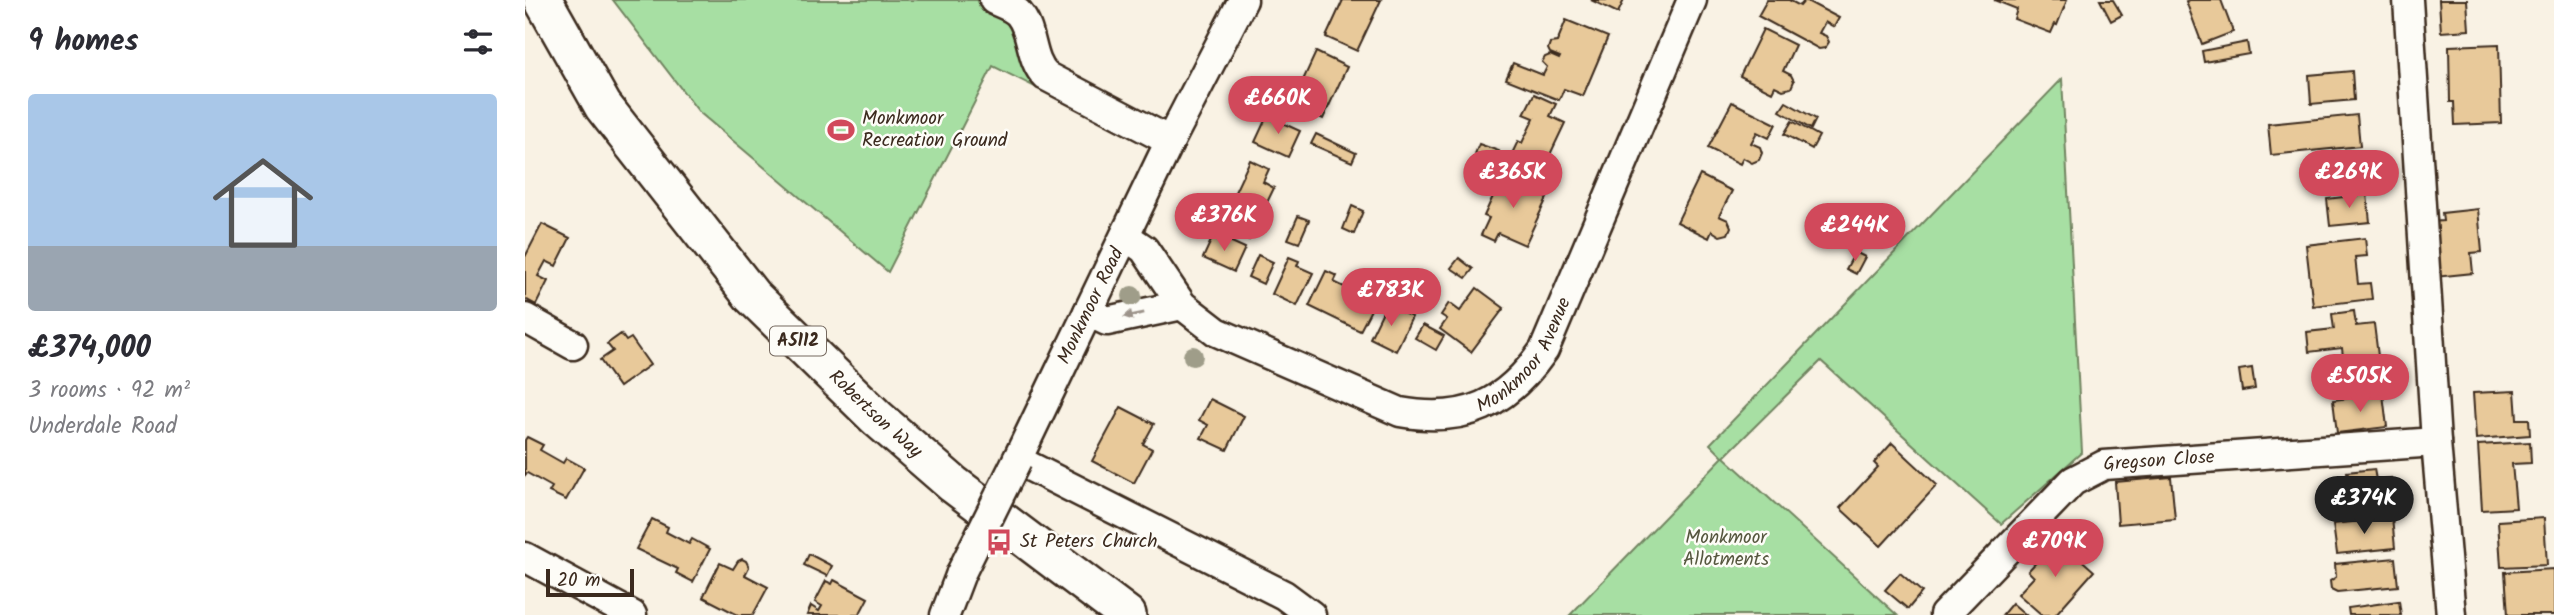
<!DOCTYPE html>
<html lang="en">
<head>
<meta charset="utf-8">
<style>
  :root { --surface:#fff; --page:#f7f7f7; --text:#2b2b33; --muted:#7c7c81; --line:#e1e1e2; --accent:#d1495b }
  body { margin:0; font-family:Kalam,sans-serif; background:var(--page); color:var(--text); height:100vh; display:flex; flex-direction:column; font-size:26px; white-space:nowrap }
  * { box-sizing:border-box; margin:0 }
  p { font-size:23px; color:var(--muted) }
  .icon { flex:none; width:38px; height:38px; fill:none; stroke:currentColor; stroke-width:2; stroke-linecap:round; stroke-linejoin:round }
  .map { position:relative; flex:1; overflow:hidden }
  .side { display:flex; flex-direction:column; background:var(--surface); width:525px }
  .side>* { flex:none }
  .scale { position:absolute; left:21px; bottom:18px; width:88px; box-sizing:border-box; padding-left:7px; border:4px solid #3b2a1e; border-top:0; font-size:19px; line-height:24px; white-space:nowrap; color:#3b2a1e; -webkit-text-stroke:5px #fdfcf7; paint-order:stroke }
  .price { position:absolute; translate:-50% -60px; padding:0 16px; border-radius:24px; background:var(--accent); color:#fff; font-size:23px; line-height:46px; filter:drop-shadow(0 2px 4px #0008) }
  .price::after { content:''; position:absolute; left:50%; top:42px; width:21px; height:16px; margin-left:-10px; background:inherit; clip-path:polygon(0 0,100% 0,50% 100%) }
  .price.active { background:#222; color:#fff }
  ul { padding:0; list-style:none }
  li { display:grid; align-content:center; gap:14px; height:371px; padding:0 28px }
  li+li { border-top:2px solid var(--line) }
  li span { display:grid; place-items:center; height:217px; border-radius:7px; color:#555 }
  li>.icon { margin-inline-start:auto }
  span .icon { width:126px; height:126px; fill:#fffc; stroke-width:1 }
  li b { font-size:30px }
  h2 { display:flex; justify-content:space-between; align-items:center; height:84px; padding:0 28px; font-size:30px }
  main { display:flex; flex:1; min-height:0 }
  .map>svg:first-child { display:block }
</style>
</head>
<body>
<main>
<section class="side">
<h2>9 homes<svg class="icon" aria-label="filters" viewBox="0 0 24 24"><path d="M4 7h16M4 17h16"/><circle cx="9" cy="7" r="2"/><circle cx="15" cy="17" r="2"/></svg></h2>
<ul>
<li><span style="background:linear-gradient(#a9c7e8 70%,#9aa5b1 0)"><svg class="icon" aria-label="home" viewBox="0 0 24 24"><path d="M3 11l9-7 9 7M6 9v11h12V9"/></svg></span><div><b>£374,000</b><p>3 rooms · 92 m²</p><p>Underdale Road</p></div></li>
</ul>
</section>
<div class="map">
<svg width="2029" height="615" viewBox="0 0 2029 615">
  <rect width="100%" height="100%" fill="#f9f2e4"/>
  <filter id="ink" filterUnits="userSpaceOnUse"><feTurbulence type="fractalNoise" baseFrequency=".0143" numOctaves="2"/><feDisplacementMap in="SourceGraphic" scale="14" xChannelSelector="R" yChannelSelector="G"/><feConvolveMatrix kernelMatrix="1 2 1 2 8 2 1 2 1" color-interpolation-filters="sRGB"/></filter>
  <g filter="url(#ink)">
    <g fill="#a7dfa3" stroke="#718460" stroke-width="2">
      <polygon points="88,0 504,0 528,67 614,139 468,66 363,272 174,112"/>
      <polygon points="1537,79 1557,452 1476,524 1296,361 1199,457 1372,615 1045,615 1198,457 1185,444"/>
    </g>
    <g fill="#e8c99a" stroke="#3b2a1e" stroke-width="2">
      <polygon points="818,0 856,0 832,51 801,37"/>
      <polygon points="1066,0 1099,0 1093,13"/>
      <polygon points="1242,0 1264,0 1275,6 1280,0 1314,18 1309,27 1300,22 1294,33 1301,36 1304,42 1300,48 1294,49 1233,16"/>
      <polygon points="1469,0 1542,0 1532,25 1530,24 1526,33 1489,19 1492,9"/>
      <polygon points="1575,0 1588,0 1597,15 1586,21"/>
      <polygon points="1664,0 1696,0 1708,32 1677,44 1661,1"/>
      <polygon points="1914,0 1942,0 1944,30 1916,32"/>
      <polygon points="1041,20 1083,37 1058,96 1039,89 1034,100 981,79 988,63 1018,75 1022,67 1017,62 1020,57 1025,55 1034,59 1035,57 1025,53 1023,49 1025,43 1032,42"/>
      <polygon points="1238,29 1270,45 1258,71 1266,75 1269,81 1266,88 1258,90 1250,86 1247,92 1215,76"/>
      <polygon points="1722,42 1724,54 1679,62 1677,51"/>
      <polygon points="1974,44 1976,123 1930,125 1929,102 1925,102 1924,46"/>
      <polygon points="791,52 822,67 798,119 767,104"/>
      <polygon points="1827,71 1829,100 1786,104 1784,75"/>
      <polygon points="1009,94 1031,104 1025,116 1040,123 1013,180 981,166 993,141 997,143 1009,118 999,114"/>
      <polygon points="1207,102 1251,124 1244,138 1232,132 1226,143 1235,147 1237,153 1234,160 1227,163 1218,158 1215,164 1183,148"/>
      <polygon points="1261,102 1291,119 1286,129 1255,111"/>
      <polygon points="1832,115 1835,146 1746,155 1743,124"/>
      <polygon points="742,116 775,131 763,157 730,142"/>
      <polygon points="1267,121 1294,136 1287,149 1259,134"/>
      <polygon points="791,134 831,153 827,162 786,144"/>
      <polygon points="954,144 974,151 970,161 950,154"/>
      <polygon points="1816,154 1817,159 1836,157 1839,182 1805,186 1801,156"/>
      <polygon points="725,160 744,169 738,182 749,188 724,240 694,226"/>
      <polygon points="979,172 1005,183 1002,189 1022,198 1000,245 973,233 969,241 956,235 964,218 959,216"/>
      <polygon points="1175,175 1207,191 1194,216 1203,220 1206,227 1203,234 1195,236 1187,231 1184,238 1152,222"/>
      <polygon points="1842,194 1845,222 1805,226 1802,199"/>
      <polygon points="827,206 838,211 829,234 818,229"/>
      <polygon points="1953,209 1957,252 1946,253 1948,273 1910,277 1905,222 1918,221 1917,213"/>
      <polygon points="773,216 784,220 774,243 763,239"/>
      <polygon points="17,224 45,238 31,266 21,261 13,276 23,281 11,305 0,299 0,257"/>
      <polygon points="689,234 720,248 709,272 678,258"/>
      <polygon points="1840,238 1842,256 1830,257 1833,284 1845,283 1847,299 1788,306 1781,245"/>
      <polygon points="1330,252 1340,257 1331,274 1321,269"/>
      <polygon points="733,255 748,262 738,284 723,277"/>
      <polygon points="764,257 774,261 772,266 788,273 772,306 747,294"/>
      <polygon points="934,258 948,269 941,278 926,268"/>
      <polygon points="801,271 812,276 809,282 850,302 835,331 784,306"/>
      <polygon points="902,278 913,282 904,306 893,301"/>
      <polygon points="952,288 979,308 946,352 915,329 922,319 916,315 924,303 935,311"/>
      <polygon points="861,305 887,317 871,351 845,338"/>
      <polygon points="1829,311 1831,326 1849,324 1856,380 1821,384 1817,348 1784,352 1782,332 1809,329 1807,314"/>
      <polygon points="898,325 919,336 911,350 890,338"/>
      <polygon points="96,334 101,341 106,338 125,365 94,387 75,360 88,351 82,344"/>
      <polygon points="1727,368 1730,389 1717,391 1714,370"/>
      <polygon points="1990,391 1992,419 2004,419 2005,435 1951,439 1948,393"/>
      <polygon points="1858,394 1862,427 1812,433 1808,400"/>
      <polygon points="685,399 719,416 702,450 676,438 683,425 674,420"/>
      <polygon points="596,407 629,424 618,444 627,449 609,483 567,461"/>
      <polygon points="2,437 18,445 15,450 38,463 41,458 59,468 41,500 24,492 27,487 2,473 0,475 0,440"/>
      <polygon points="2005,442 2006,463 1987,464 1991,508 1957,510 1953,445"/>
      <polygon points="1367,443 1412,485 1356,546 1315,508 1353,467 1349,463"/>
      <polygon points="1849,469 1851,480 1866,478 1869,510 1815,516 1813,503 1825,502 1822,472"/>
      <polygon points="1646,477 1650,519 1593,524 1590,482"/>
      <polygon points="1867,518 1870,548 1812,554 1808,524"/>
      <polygon points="2019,518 2022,565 1976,567 1973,521"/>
      <polygon points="127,519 143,527 141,532 164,544 167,539 185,549 168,582 151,573 153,569 111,549"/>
      <polygon points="1533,539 1569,571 1530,615 1517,615 1493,594 1509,577 1503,571"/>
      <polygon points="284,554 307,566 302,576 279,565"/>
      <polygon points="1870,558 1873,586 1812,592 1806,589 1805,581 1811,577 1810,564"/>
      <polygon points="217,559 221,561 224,567 220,575 243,587 228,615 213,615 178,597 195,563 208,569 213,561"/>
      <polygon points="2029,569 2029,615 1983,615 1980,572"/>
      <polygon points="1375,573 1397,592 1383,609 1360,590"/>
      <polygon points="309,580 343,598 334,615 282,615 286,606 294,611 297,606 290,602 301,581 307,584"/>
      <polygon points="1874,601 1876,615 1824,615 1823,608"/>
      <polygon points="1487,603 1501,615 1477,615"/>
    </g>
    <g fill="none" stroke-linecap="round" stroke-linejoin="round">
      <g stroke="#3b2a1e" stroke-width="33">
        <g id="minor">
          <path d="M469,0C477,4 488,7 494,14C509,32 504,59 521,76L645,141"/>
          <polyline points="718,0 645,141 492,460 759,595 786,615"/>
          <polyline points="1883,0 1911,442 1926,615"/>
          <path id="s1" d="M600,236L619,249L657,305L692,332L875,412C941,424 981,404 1019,350L1167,0"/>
          <polyline points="563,312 582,321 657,305"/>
          <polyline points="0,318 48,345"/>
          <polyline points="0,557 107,615"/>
          <polyline points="420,615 436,573"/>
          <path id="s2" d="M1419,615L1548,481L1579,465L1911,442"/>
        </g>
      </g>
      <g stroke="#3b2a1e" stroke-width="42">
        <g id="major">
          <path id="s3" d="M18,0L78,106L227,296L352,418L428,484L602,615"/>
        </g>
      </g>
      <use href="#minor" stroke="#fdfcf7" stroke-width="28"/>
      <use href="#major" stroke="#fdfcf7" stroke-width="37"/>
      <g stroke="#3b2a1e" stroke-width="33" stroke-linecap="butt">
        <polyline id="minor-bridge" points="436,573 492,460"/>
      </g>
      <use href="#minor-bridge" stroke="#fdfcf7" stroke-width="28"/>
    </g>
    <g fill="#9f9d89">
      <circle cx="607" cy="296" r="10"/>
      <circle cx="668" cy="356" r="10"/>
    </g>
    <defs><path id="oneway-solid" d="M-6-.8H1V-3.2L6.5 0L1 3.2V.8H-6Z" transform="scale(1.75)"/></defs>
    <use fill="#9c938a" href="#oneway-solid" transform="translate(609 315) rotate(168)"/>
  </g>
  <defs>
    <g id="stadium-bare" transform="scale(2.1)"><path d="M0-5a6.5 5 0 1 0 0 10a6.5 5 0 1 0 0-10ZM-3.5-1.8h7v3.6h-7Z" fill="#d1495b" stroke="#fdfcf7" stroke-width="2.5" paint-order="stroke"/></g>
    <g id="bus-bare" transform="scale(2.1)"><path d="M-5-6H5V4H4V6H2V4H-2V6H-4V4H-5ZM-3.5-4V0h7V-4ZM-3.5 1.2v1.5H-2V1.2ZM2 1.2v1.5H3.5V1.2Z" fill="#d1495b" stroke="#fdfcf7" stroke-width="2.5" paint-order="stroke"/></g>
  </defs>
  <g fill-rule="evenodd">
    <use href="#stadium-bare" x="316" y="130"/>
    <use href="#bus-bare" x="474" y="542"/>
  </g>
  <g text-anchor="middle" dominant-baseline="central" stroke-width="5" stroke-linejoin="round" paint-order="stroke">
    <rect fill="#fdfcf7" stroke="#75695f" stroke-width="2" x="245" y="326.5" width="56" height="29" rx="5"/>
    <g font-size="18" font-weight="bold" fill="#3b2a1e">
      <text x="273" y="341">A5112</text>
    </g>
    <g font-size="19" fill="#3b2a1e" stroke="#fdfcf7" text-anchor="start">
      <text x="337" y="119">Monkmoor<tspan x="337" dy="22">Recreation Ground</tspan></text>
      <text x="495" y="542">St Peters Church</text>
    </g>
    <g font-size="19" fill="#3b2a1e" stroke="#fdfcf7">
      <text transform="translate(566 306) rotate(-64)">Monkmoor Road</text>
      <text stroke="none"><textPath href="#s1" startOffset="486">Monkmoor Avenue</textPath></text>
      <text stroke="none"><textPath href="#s3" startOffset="534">Robertson Way</textPath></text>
      <text stroke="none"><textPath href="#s2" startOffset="276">Gregson Close</textPath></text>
    </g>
    <g font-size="19" fill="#56573f" stroke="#fdfcf7">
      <text x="1201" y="538">Monkmoor<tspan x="1201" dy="22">Allotments</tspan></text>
    </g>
  </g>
</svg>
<div class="scale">20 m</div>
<b class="price" style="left:753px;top:136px">£660K</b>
<b class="price" style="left:988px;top:210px">£365K</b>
<b class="price" style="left:1824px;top:210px">£269K</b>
<b class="price" style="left:699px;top:253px">£376K</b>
<b class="price" style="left:1330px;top:263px">£244K</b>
<b class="price" style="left:866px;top:328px">£783K</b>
<b class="price" style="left:1835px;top:414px">£505K</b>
<b class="price active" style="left:1839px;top:536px">£374K</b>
<b class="price" style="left:1530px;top:579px">£709K</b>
</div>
</main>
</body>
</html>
